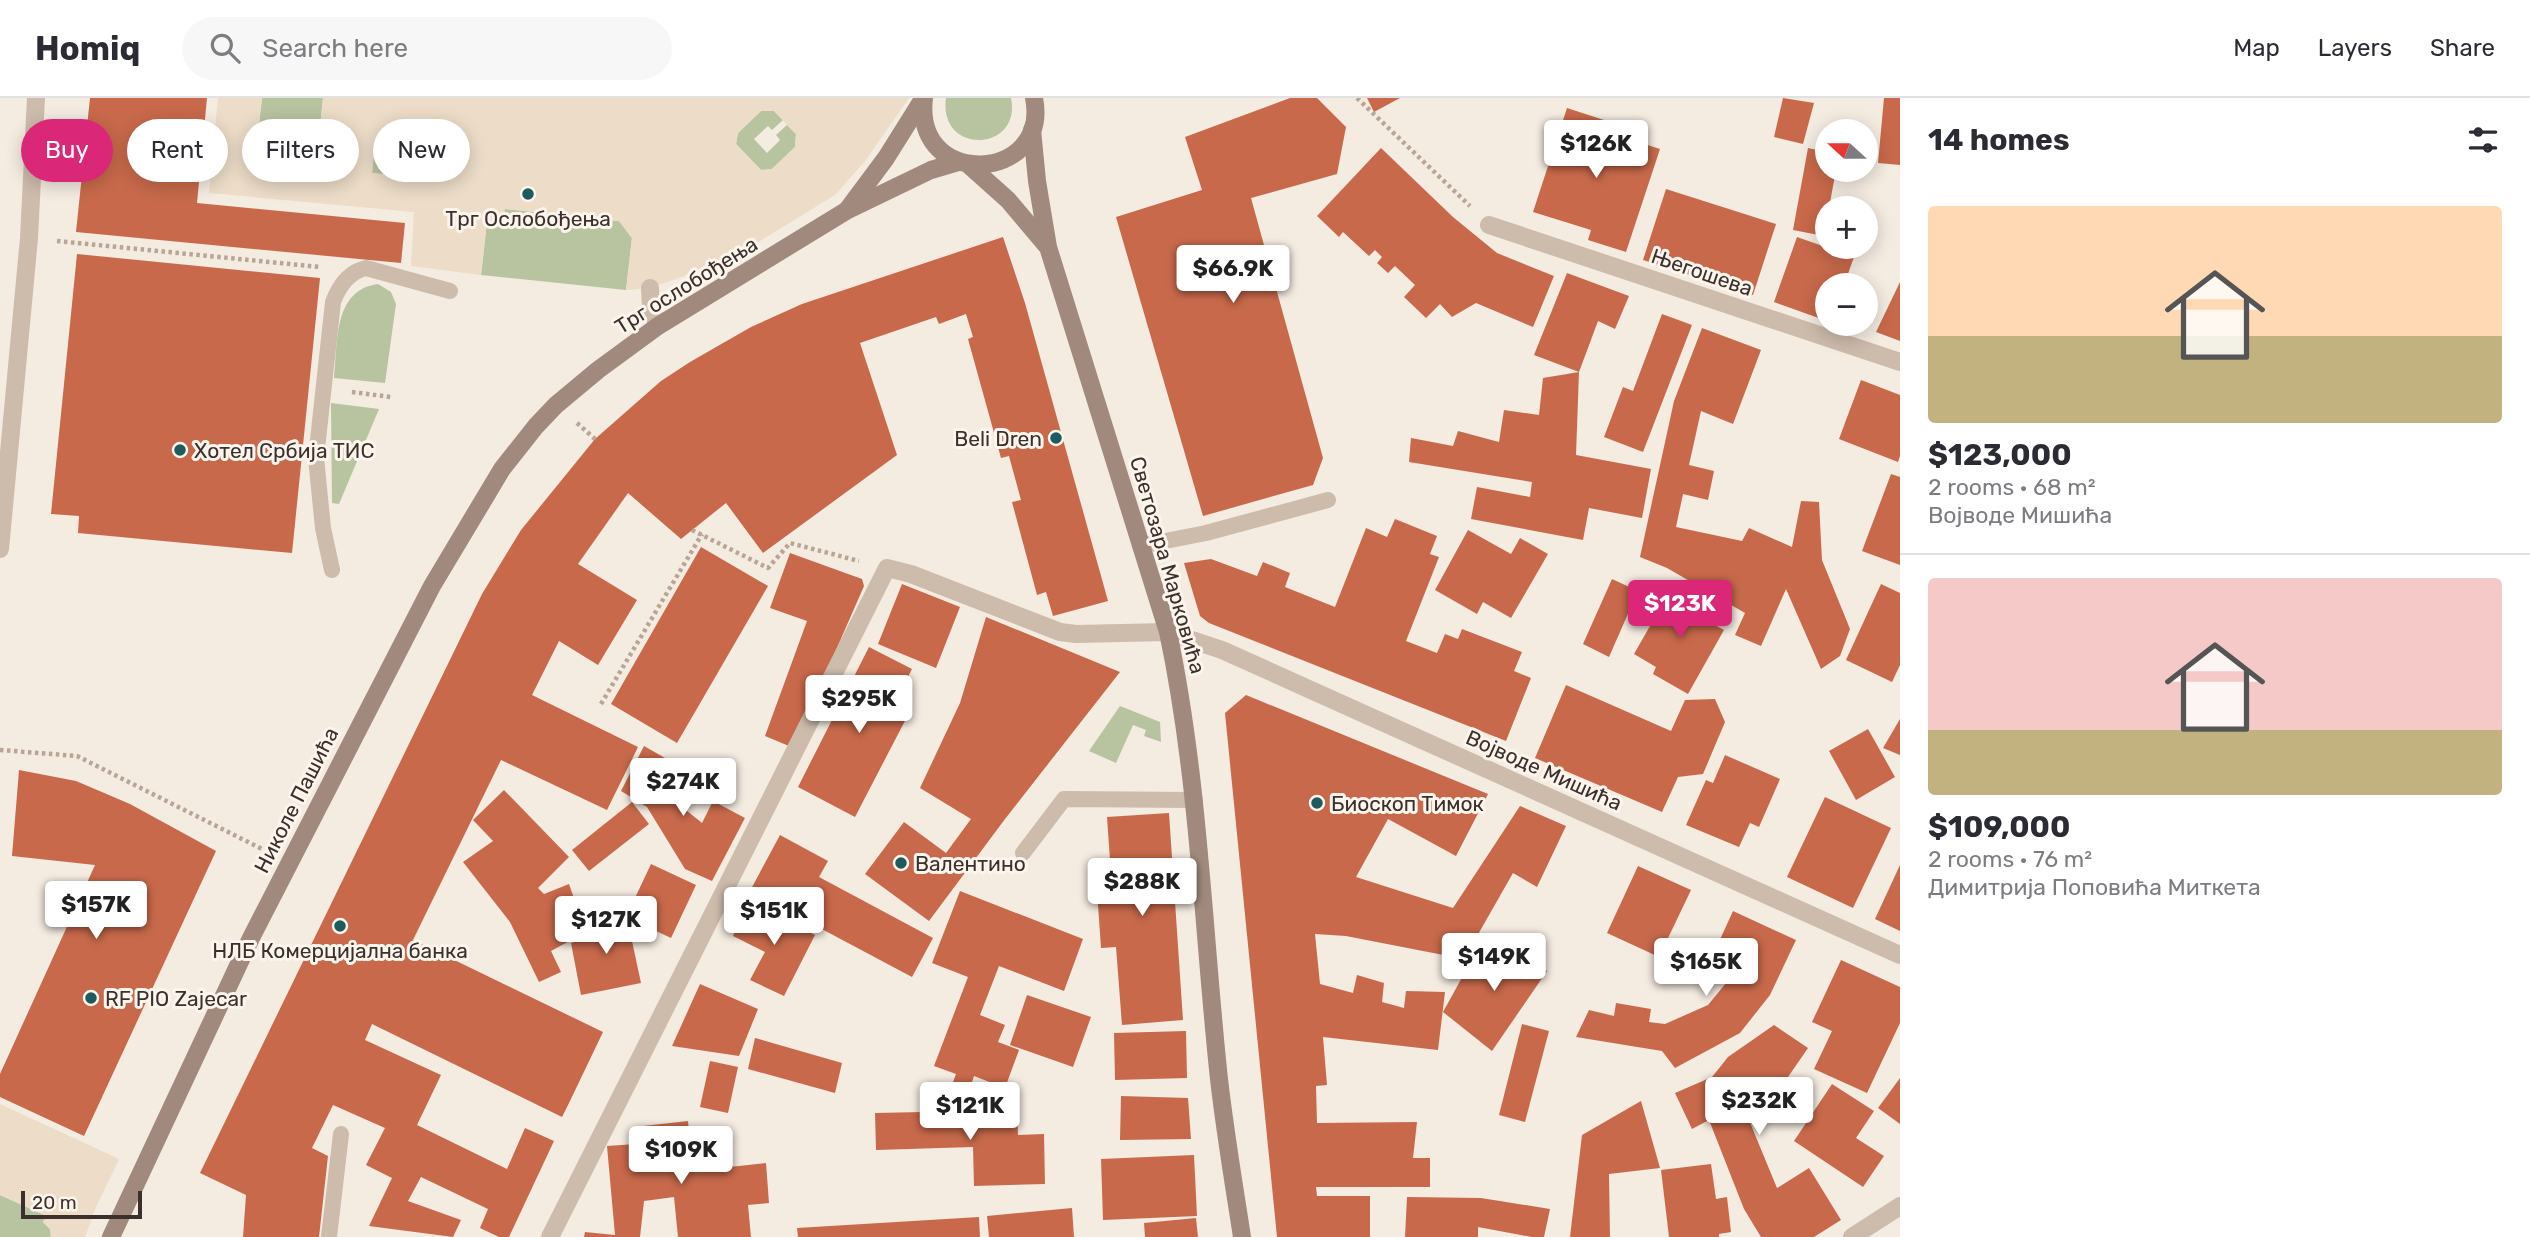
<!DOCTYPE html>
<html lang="en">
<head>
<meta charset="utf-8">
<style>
  :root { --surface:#fff; --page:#f7f7f7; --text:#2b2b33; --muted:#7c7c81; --line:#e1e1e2; --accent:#db2777 }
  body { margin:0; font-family:Rubik,sans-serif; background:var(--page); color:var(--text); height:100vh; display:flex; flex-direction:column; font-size:26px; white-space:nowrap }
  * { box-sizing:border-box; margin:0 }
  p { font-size:23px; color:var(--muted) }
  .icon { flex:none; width:38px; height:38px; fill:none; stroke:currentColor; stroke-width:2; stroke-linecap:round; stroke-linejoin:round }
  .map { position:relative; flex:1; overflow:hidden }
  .details { display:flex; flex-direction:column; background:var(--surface); width:630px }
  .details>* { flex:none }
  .hud { position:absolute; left:21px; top:21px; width:665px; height:63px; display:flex; gap:14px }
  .needle { width:46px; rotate:291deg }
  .tools { position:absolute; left:1815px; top:21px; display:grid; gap:14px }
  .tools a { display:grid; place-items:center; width:63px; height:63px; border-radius:50%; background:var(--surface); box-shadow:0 4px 18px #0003; font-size:35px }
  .scale { position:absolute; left:21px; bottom:18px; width:121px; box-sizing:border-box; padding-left:7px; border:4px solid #3b302b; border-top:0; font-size:19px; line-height:24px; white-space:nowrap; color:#3b302b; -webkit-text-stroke:5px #fbf5ee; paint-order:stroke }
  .price { position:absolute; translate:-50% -60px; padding:0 16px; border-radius:7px; background:#fff; color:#222; font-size:23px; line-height:46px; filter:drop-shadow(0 2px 4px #0008) }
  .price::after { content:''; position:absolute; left:50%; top:42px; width:21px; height:16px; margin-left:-10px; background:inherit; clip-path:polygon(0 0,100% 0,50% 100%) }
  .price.on { background:var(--accent); color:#fff }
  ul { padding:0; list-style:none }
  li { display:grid; align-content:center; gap:14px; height:371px; padding:0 28px }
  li+li { border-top:2px solid var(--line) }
  li span { display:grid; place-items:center; height:217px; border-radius:7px; color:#555 }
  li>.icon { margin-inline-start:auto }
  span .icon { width:126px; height:126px; fill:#fffc; stroke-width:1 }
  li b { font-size:30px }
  h2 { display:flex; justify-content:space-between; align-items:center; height:84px; padding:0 28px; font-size:30px }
  .chip { padding:0 24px; border-radius:32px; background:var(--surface); box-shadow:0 4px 18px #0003; font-size:24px; line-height:63px }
  .chip.on { background:var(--accent); color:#fff }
  header { display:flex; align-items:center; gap:42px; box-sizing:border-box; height:98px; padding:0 35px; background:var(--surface); border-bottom:2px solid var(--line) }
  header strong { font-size:33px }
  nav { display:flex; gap:38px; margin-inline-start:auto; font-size:24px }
  .search { width:490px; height:63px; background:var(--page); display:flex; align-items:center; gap:18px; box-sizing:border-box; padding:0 24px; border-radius:38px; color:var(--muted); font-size:26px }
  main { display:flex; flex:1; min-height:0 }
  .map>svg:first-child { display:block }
</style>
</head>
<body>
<header>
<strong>Homiq</strong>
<div class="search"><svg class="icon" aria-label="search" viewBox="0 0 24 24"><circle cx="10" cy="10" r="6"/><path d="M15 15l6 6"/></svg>Search here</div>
<nav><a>Map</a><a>Layers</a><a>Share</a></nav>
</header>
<main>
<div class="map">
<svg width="1900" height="1139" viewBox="0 0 1900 1139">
  <rect width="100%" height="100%" fill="#f4ebe1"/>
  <g fill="#b8c4a0">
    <polygon points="262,0 323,0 316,68 255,62"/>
    <path d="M946,0H1011C1022,54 938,58 946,0Z"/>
    <polygon points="761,13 774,13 783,22 772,32 768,28 754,41 767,55 780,42 776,37 787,27 796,36 795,49 772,71 761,72 736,46 738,35"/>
    <polygon points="374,54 443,61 441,82 372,75"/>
    <polygon points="505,111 619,123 632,140 626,192 481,177 487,124"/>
    <path d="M378,186L391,194L396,206L385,285L334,280C338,244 333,192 378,186Z"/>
    <polygon points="331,305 379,311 339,406 332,405"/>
    <polygon points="1120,608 1160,624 1161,644 1144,638 1146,632 1133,627 1116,665 1089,653"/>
    <polygon points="0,1097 47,1118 43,1124 50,1131 51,1139 0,1139"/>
  </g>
  <g fill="#ecdcc8" fill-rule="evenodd">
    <path d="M218,0H262L255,62L316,68L323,0H909L865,63L835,97L760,143L684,178L650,190L626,192L632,140L619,123L505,111L503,126L487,124L481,177L411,168L414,114L209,95ZM761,13H774L796,36L795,49L772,71L761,72L736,46L738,35ZM374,54L442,61L441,81L372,75Z"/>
    <polygon points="0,1006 119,1061 96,1109 85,1139 51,1139 50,1131 43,1124 46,1118 0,1097"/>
  </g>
  <g fill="#c8694b">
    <polygon points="90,0 207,0 197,105 405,125 401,165 76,134"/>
    <polygon points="1290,0 1317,0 1346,29 1337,76 1251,100 1323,360 1313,387 1203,418 1116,119 1202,92 1185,39"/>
    <polygon points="1367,0 1400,0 1374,14"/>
    <polygon points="1783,0 1814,5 1803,46 1774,39"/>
    <polygon points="1884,0 1900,0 1900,67 1878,65"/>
    <polygon points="1567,10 1604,22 1601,32 1660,51 1626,154 1588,142 1591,132 1533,114"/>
    <polygon points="1381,50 1453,119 1497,155 1554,178 1533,229 1476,205 1452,219 1440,206 1426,220 1404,199 1415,187 1395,168 1388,175 1377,165 1382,159 1375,152 1369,158 1343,134 1339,139 1317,118"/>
    <polygon points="1808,50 1827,54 1827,72 1836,72 1829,110 1827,110 1824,138 1793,132"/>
    <polygon points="1666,91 1776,126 1753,197 1643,162"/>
    <polygon points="1003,139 1025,205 1108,503 1053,518 1046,494 1037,497 1012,404 1021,402 1009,358 1001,360 968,241 973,239 966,216 939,226 936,219 860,245 897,357 763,455 726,405 681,441 628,395 578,466 637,502 598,567 559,543 532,597 638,649 607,712 501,662 413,842 603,934 569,1005 562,1019 372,926 365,942 441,977 417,1027 507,1071 525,1030 554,1043 509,1139 499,1139 480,1130 488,1111 421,1079 408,1103 461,1122 453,1139 369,1128 392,1080 366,1067 385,1030 333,1007 312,1050 328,1058 319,1139 243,1139 246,1097 200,1075 482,496 521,432 595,341 661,283 690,264 751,229 802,206"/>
    <polygon points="1797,139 1854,159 1844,187 1827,187 1827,223 1774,204"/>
    <polygon points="77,156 320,180 292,455 78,435 79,418 51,416"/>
    <polygon points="1567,175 1629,198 1615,231 1598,223 1579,274 1576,357 1651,371 1642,420 1589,410 1583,442 1471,421 1477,389 1530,399 1532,384 1409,364 1411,340 1453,348 1458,333 1499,344 1504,312 1539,317 1543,280 1579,274 1534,257"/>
    <polygon points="1900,184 1900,243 1876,234"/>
    <polygon points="1662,216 1692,227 1643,354 1604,339 1623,289 1633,293"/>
    <polygon points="1702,230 1761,252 1733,326 1701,313 1689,367 1714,373 1708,402 1683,396 1676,429 1742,443 1749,430 1792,449 1801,403 1819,404 1822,462 1850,531 1840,558 1821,571 1786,491 1761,548 1735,537 1745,515 1667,470 1640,459 1674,303"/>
    <polygon points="1861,282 1900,297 1900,358 1898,364 1839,341"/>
    <polygon points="1891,376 1900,379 1900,467 1862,453"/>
    <polygon points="1395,421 1437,438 1430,456 1439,459 1406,543 1437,555 1445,536 1458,541 1462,531 1522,554 1514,573 1531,580 1506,643 1209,525 1200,518 1184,465 1211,461 1257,478 1263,464 1290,475 1285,489 1335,509 1366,430 1387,439"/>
    <polygon points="1468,432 1511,456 1520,440 1548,456 1511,520 1483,504 1477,516 1435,492"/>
    <polygon points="701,449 768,488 677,645 611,606"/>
    <polygon points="790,455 862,481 864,488 826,575 789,648 765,638 807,523 770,510"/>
    <polygon points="1612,481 1638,493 1609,559 1583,546"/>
    <polygon points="902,486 960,509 936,570 878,546"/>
    <polygon points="1674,486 1710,506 1702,520 1724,532 1688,596 1653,576 1656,569 1634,556"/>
    <polygon points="1881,486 1900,495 1900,567 1892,584 1846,562"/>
    <polygon points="986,519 1120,574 1005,721 929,823 865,776 904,724 946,755 971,721 920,690 960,605"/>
    <polygon points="869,549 912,571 893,609 908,617 855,719 798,689"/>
    <polygon points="1566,587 1671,633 1685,602 1715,601 1725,624 1703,676 1678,679 1662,714 1535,660"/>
    <polygon points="1246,597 1488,696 1456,758 1388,721 1356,779 1453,810 1520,708 1566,728 1537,789 1513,775 1464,861 1346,838 1315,836 1320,886 1353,895 1357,877 1384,885 1382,904 1404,910 1406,893 1445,894 1438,952 1323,939 1327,987 1316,988 1317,1025 1417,1024 1413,1060 1430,1060 1430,1089 1316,1089 1317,1098 1370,1098 1370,1139 1277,1139 1225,615"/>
    <polygon points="1900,621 1900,657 1883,650"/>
    <polygon points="1868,631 1895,679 1856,702 1829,653"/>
    <polygon points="644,648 672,664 661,692 702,725 713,703 745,720 712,783 685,771 647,709 621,693"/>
    <polygon points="1725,657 1780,681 1759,729 1750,725 1739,749 1686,727 1706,682 1713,685"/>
    <polygon points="19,672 76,683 130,706 216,753 84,1038 0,999 0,976 95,767 12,758"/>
    <polygon points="504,692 569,759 538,790 544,796 569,786 586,834 551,853 561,874 539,884 510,824 463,764 493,743 473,722"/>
    <polygon points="1825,699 1891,730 1853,810 1787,779"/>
    <polygon points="632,704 649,726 589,773 572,752"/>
    <polygon points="1169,715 1183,922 1122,927 1116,849 1101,850 1096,778 1111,776 1107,719"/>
    <polygon points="780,737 828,763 819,779 933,840 912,879 750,793"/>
    <polygon points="651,766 696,787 671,840 626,819"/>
    <polygon points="1900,767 1900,833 1875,821"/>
    <polygon points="1638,768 1691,792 1659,859 1607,835"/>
    <polygon points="960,793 1083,841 1064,893 999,868 980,917 1005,927 998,944 1019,952 1005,990 974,978 966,1002 949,995 956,976 934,968 968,879 932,865"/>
    <polygon points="749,804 815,837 784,898 750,882 765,854 733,838"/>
    <polygon points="614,808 620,831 629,829 641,885 581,897 571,845 595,838 590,816"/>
    <polygon points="1733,813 1796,842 1770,897 1740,935 1675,970 1662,953 1576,939 1589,912 1614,918 1616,905 1651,911 1649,924 1665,926 1708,907 1731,879 1708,868"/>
    <polygon points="1508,845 1547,873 1492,953 1443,914 1470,865"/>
    <polygon points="1841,862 1900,889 1900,925 1867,995 1814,971 1832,933 1812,924"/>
    <polygon points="700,886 758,911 739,958 672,948"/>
    <polygon points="1027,897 1091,919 1073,969 1010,947"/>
    <polygon points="1522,926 1549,933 1525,1024 1499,1017"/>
    <polygon points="1774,927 1808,950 1766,1011 1744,993 1739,998 1777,1090 1809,1070 1841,1122 1814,1139 1761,1139 1744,1111 1709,1022 1692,1031 1675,995 1712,979 1728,959"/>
    <polygon points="1186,933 1187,980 1115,982 1114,935"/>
    <polygon points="755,940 842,965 835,995 748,971"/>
    <polygon points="710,963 738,969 728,1015 700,1009"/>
    <polygon points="1900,980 1900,1026 1878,1010"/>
    <polygon points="1832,986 1874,1013 1856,1040 1884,1058 1863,1089 1794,1043"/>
    <polygon points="1121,998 1188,1000 1191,1041 1120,1042"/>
    <polygon points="1641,1003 1660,1070 1609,1076 1610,1139 1570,1139 1582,1037"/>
    <polygon points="1017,1012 1018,1037 1044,1036 1045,1086 974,1088 973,1049 876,1052 875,1015"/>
    <polygon points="688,1023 693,1073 766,1065 769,1105 748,1107 751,1139 678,1139 674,1099 644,1103 640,1139 584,1139 585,1134 615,1137 607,1048 636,1046 634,1029"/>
    <polygon points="1194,1057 1197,1118 1103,1122 1101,1061"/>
    <polygon points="1711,1066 1716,1101 1727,1099 1731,1134 1719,1136 1719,1139 1669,1139 1661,1072"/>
    <polygon points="1407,1099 1481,1100 1550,1111 1544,1139 1532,1139 1478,1129 1478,1139 1405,1139"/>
    <polygon points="1072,1110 1074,1139 989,1139 987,1118"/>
    <polygon points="979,1119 980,1139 798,1139 797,1130"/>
    <polygon points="1196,1120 1198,1139 1145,1139 1144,1125"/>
  </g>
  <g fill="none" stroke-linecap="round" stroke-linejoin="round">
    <g stroke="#b9a596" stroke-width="4.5" stroke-dasharray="3.5 3.5" stroke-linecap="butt">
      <polyline points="1357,0 1470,108"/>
      <polyline points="57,143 320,169"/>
      <polyline points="352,294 391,299"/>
      <polyline points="577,325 595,341"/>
      <polyline points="692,432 768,470 790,445 859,463"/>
      <polyline points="601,606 702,436"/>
      <polyline points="0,652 77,658 264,752"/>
    </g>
    <g stroke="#cdbbac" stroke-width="16">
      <polyline points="1140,448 1206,435 1328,402"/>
      <path d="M332,472L323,430L316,360L333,204C339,188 348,174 366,170L450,193"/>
      <polyline points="1023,755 1064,701 1195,702"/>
      <polyline points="329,1139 341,1036"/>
    </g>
    <g stroke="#cdbbac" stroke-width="18">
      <polyline points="1489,127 1900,264"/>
      <polyline points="650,190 651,210 658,228"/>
      <polyline points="0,451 29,140 36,0"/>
      <polyline points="550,1139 887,470 911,476 1060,534 1076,536 1168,534 1222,552 1900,857"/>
      <polyline points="1852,1139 1900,1108"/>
    </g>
    <g stroke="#a18a7d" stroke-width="18">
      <path d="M924,0C913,93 1051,84 1034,0"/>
      <path d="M1032,32L1037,83L1048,149L1168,534C1199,681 1203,832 1219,981C1225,1034 1234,1087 1242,1139"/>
      <polyline points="970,68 1008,102 1046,147"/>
      <polyline points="848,111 886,60 923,1"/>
      <polyline points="111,1139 251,840 432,488 502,371 536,328 556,307 598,272 658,228 846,113 931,72 958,64"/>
    </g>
  </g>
  <g fill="#1f5a5e" stroke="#fbf5ee" stroke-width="2.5">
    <circle cx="528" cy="96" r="7"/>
    <circle cx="1056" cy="340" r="7"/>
    <circle cx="180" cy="352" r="7"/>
    <circle cx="1317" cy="705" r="7"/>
    <circle cx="901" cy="765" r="7"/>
    <circle cx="340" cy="828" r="7"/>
    <circle cx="91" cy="900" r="7"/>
  </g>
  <g text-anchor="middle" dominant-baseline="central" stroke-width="6" stroke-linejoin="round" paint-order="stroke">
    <g font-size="21" fill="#3b302b" stroke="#fbf5ee" text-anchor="start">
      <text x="528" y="120" text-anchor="middle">Трг Ослобођења</text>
      <text x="1042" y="340" text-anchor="end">Beli Dren</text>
      <text x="194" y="352">Хотел Србија ТИС</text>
      <text x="1331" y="705">Биоскоп Тимок</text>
      <text x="915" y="765">Валентино</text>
      <text x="340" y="852" text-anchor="middle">НЛБ Комерцијална банка</text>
      <text x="105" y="900">RF PIO Zajecar</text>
    </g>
    <g font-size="21" fill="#3b302b" stroke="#fbf5ee">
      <text transform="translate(1702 174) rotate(19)">Његошева</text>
      <text transform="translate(686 187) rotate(-32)">Трг ослобођења</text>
      <text transform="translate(1168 467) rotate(74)">Светозара Марковића</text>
      <text transform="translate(1544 672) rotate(24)">Војводе Мишића</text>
      <text transform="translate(296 702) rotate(-63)">Николе Пашића</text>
    </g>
  </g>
</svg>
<div class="tools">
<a><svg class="needle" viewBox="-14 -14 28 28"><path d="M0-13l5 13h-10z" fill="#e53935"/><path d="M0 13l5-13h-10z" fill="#7c7c81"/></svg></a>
<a>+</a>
<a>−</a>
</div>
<div class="scale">20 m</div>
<b class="price" style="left:1596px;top:82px">$126K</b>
<b class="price" style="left:1233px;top:207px">$66.9K</b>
<b class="price on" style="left:1680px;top:542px">$123K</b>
<b class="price" style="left:859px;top:637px">$295K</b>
<b class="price" style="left:683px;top:720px">$274K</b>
<b class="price" style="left:1142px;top:820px">$288K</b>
<b class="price" style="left:96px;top:843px">$157K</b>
<b class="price" style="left:774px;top:849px">$151K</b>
<b class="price" style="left:606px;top:858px">$127K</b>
<b class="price" style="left:1494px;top:895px">$149K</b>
<b class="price" style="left:1706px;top:900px">$165K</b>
<b class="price" style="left:1759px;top:1039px">$232K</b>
<b class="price" style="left:970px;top:1044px">$121K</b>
<b class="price" style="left:681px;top:1088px">$109K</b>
<div class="hud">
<a class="chip on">Buy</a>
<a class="chip">Rent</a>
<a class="chip">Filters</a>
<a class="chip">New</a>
</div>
</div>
<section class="details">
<h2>14 homes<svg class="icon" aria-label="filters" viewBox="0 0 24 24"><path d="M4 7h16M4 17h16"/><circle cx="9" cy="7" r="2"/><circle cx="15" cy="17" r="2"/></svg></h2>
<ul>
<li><span style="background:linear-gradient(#ffd9b3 60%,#c2b280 0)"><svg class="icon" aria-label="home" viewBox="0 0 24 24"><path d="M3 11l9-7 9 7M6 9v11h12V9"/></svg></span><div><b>$123,000</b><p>2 rooms · 68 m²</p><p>Војводе Мишића</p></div></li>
<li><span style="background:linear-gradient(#f6c9c9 70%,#c2b280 0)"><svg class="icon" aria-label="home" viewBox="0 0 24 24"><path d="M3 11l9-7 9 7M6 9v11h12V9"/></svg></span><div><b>$109,000</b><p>2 rooms · 76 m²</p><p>Димитрија Поповића Миткета</p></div></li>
</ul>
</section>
</main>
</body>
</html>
